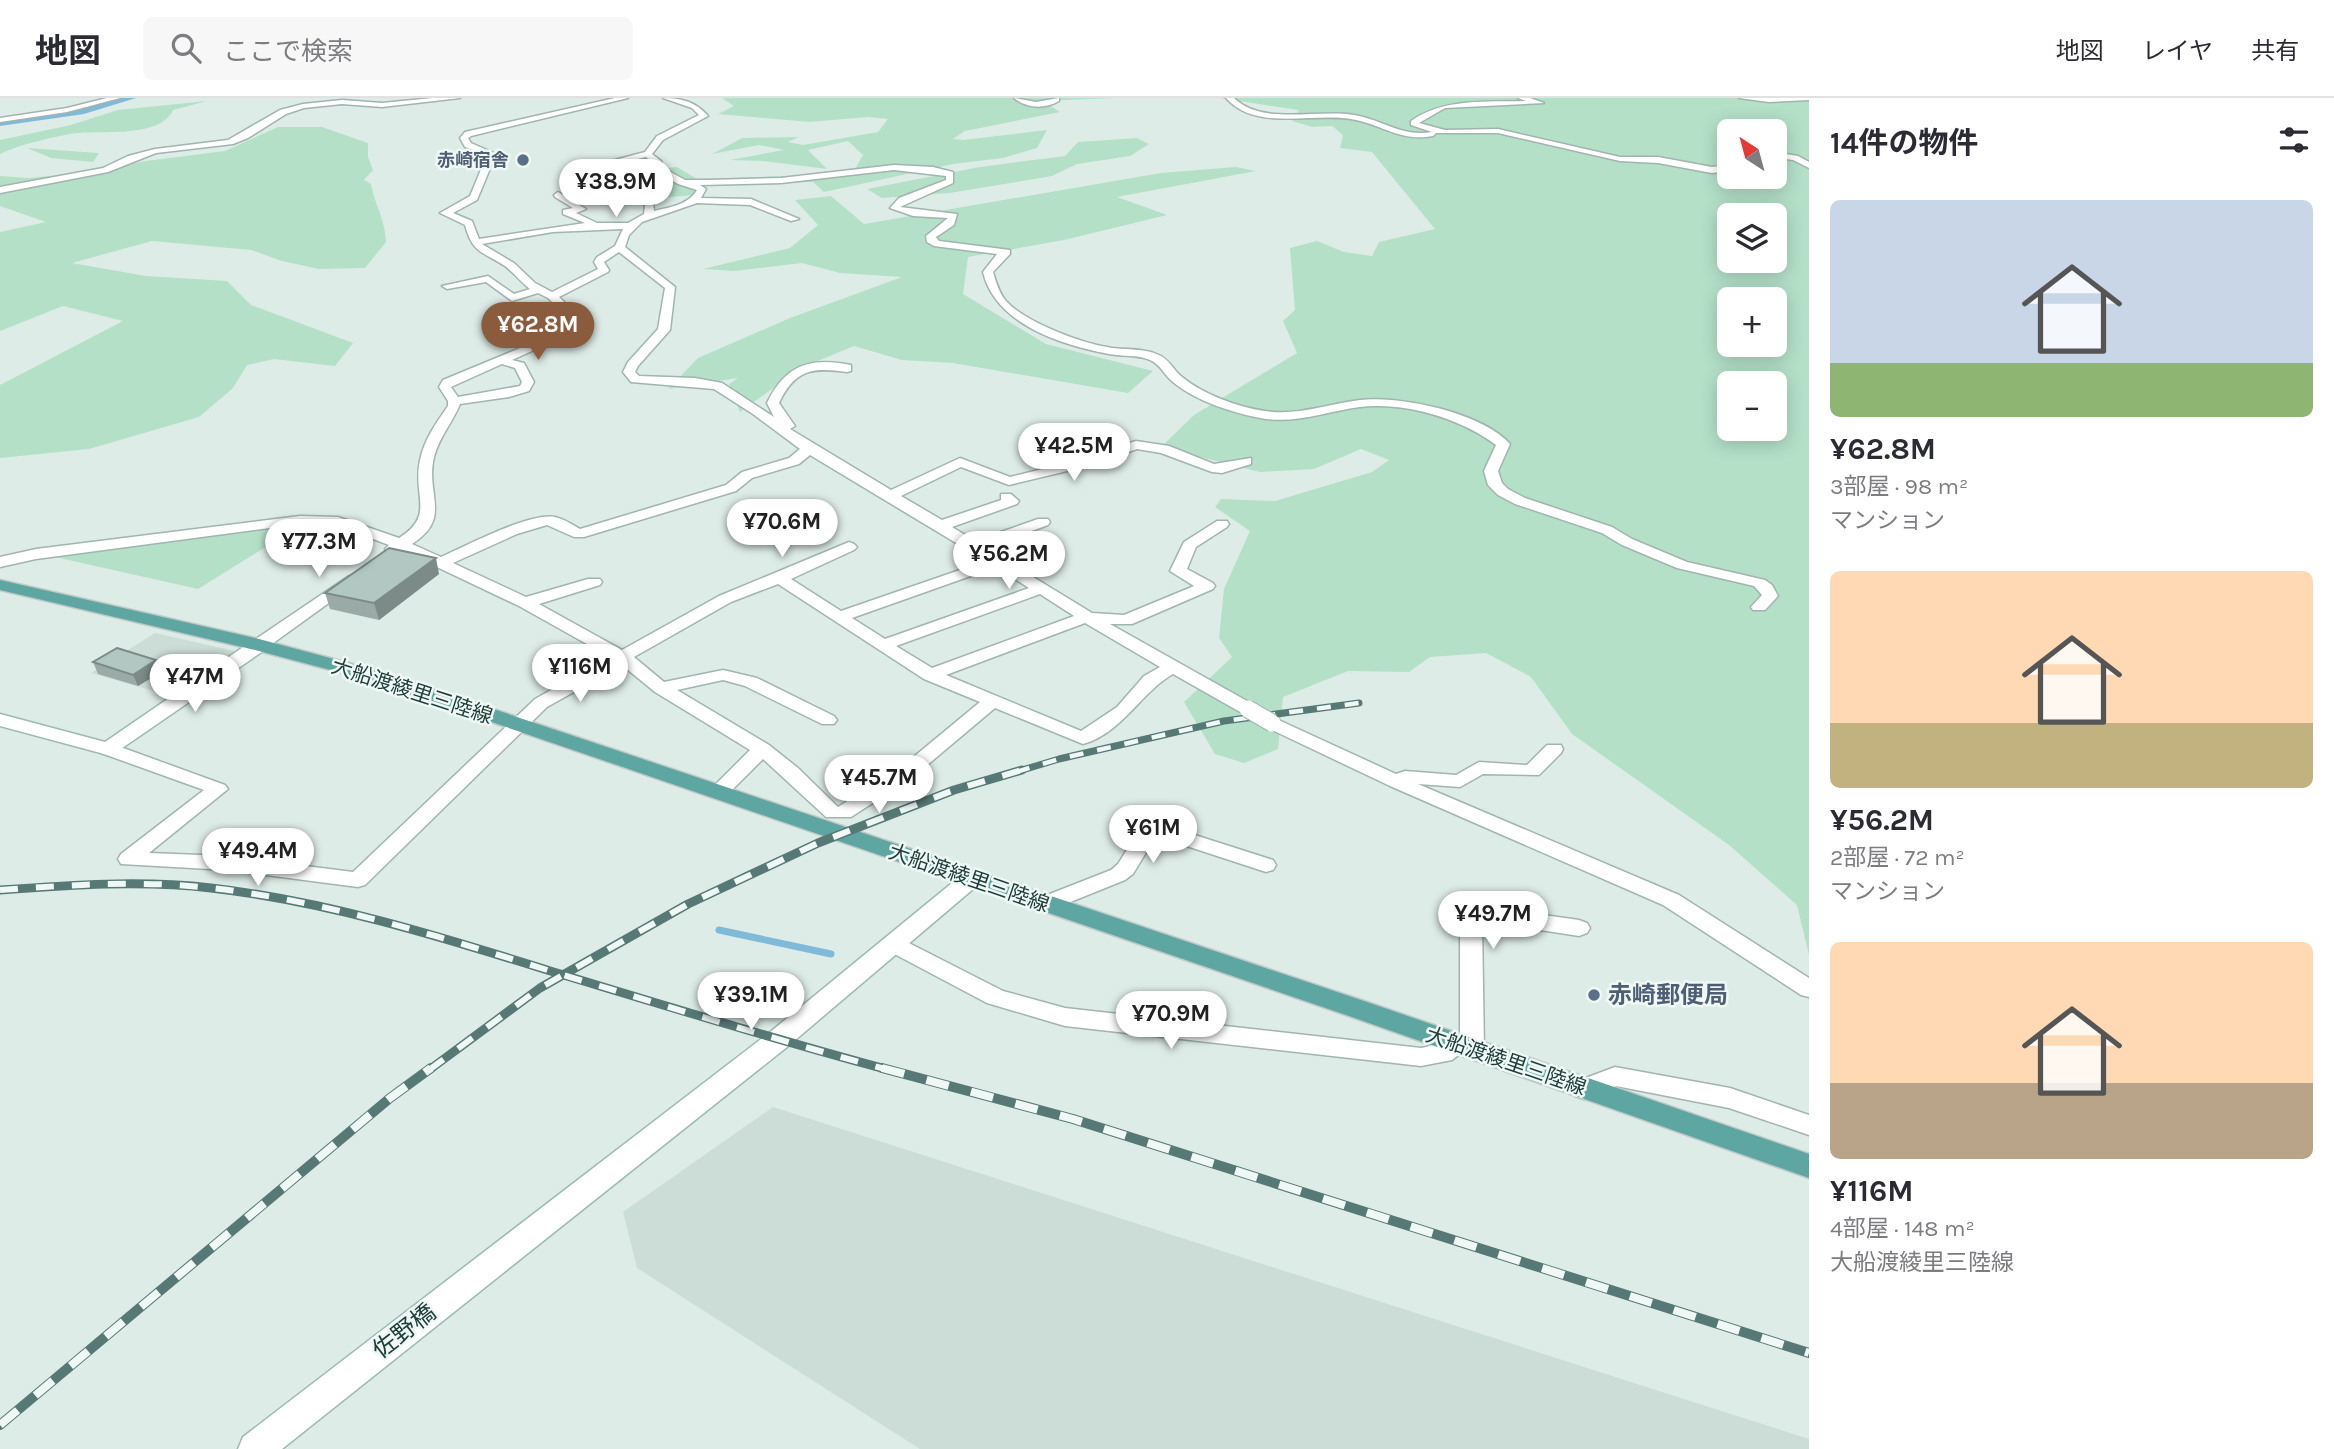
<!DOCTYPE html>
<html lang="ja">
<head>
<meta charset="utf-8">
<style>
  :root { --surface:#fff; --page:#f7f7f7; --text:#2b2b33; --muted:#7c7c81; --line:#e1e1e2; --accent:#8a5c3d }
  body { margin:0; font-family:Karla,"Noto Sans JP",sans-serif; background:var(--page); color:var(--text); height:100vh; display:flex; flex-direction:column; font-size:26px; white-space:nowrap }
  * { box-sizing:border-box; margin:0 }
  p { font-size:23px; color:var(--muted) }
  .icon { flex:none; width:38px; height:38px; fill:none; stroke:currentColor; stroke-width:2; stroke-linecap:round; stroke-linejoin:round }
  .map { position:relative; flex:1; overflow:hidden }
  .sheet { display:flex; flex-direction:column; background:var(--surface); width:525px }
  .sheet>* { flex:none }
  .needle { width:46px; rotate:324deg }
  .fabs { position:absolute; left:1717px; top:21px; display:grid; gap:14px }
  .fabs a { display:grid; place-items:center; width:70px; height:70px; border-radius:10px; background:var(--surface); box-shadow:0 4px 18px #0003; font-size:35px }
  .price { position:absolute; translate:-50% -60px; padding:0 16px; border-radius:24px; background:#fff; color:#222; font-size:23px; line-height:46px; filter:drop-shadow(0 2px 4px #0008) }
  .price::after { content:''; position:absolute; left:50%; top:42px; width:21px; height:16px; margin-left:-10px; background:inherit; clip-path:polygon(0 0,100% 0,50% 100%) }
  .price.current { background:var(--accent); color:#fff }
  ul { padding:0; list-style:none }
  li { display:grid; align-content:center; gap:14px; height:371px; padding:0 21px }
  li span { display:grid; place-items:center; height:217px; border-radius:10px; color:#555 }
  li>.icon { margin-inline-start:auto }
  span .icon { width:126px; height:126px; fill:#fffc; stroke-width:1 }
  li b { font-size:30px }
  h2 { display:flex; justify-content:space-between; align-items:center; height:84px; padding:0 21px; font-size:30px }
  header { display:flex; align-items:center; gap:42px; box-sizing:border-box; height:98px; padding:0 35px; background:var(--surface); border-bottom:2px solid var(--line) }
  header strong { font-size:33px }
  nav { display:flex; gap:38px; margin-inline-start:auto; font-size:24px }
  .search { width:490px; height:63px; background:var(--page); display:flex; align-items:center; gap:18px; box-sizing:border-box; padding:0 24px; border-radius:10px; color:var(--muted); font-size:26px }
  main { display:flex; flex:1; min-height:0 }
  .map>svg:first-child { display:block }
</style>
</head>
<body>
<header>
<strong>地図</strong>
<div class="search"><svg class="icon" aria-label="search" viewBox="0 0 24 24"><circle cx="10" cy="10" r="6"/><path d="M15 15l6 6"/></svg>ここで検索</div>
<nav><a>地図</a><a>レイヤ</a><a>共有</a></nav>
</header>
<main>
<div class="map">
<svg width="1809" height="1351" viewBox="0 0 1809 1351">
  <rect width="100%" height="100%" fill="#deece8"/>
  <g fill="#ccdcd7">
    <polygon points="155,535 235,553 238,556 175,599 91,575"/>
    <polygon points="773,1009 1809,1341 1809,1351 920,1351 637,1170 623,1114"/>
  </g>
  <g fill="#b4e0c8" fill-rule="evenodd">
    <polygon points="722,0 1116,0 1043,3 1060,14 965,33 953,41 963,42 1047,32 1037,50 1003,60 953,66 824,94 813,84 695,87 696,97 669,99 659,89 632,89 622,81 677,84 659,71 677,69 697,81 811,77 855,71 863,57 848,43 808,52 827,71 763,63 730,62 784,52 759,47 712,56 742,40 799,39 788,44 803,47 878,34 888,21 868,19 809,24 718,16 734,8"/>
    <path d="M1219,0H1809V857L1797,807L1729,747L1572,636L1531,579L1486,555L1430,559L1409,574L1348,573L1283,599L1278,651L1244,665L1215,656L1184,604L1232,559L1219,540L1224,491L1250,433L1215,409L1221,401L1275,403L1372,374L1389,362L1361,351L1314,371L1260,374L1161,349L1194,317L1297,255L1283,223L1295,212L1290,150L1317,143L1344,154L1372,158L1379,144L1435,131L1372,54L1340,50L1343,37L1332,28L1312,29L1292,23L1299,12ZM1729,33H1774V79H1729ZM1729,117H1774V163H1729ZM1729,201H1774V247H1729ZM1729,285H1774V331H1729Z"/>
    <path d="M207,3L173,12C159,42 97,31 69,36C46,41 21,46 0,56V42L71,27L118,12Z"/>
    <path d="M278,29H322L368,45V59L373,72L364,82L371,86C375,108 385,120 386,144L365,170L319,171L282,163L251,152L152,143L72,165L146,178L227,183L251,207L353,245L335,268L274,261L247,267L233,290L199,319L89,351L0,360V287L123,223L63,208L0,233V134L46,124L0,108V78L29,80L88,74L146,63L225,53Z"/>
    <polygon points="1137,40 1149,46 1130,58 1077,66 1052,78 950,95 882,100 867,91 980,69 1065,58 1078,44"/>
    <polygon points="27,50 99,55 93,64 51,60"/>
    <polygon points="1236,69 1256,73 1117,99 1167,117 1064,142 968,159 963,196 1046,246 1153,273 1128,295 953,265 902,262 854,248 801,270 740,314 729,286 738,280 668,291 698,260 790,220 902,179 840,175 802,165 734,173 703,171 790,150 818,127 795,102 831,98 864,126 1161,75"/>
    <polygon points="288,428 295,431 198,491 55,459"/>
  </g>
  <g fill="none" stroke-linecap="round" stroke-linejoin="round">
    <polyline stroke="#7fbad8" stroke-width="7" points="719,832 831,856"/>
    <polygon fill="#7fbad8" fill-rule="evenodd" points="114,0 136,0 84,16 0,28 0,20 83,8"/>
    <g stroke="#a1b4b0" stroke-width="3">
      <g id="street">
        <polygon points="107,0 120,0 67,14 0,24 0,20 67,10"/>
        <polygon points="433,0 460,0 382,9 342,6 304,10 286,16 248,40 233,46 156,55 108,74 0,95 0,89 103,70 128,58 155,51 228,42 280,12 303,6 342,2 382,5"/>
        <path d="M615,0H628L471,38L468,40L471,45L496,56L477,102L453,115L472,123L479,141L585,125L563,116V112L573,110L555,99L554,97L558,94L586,111L576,115L597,125H628L644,116L645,107L613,82L582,77L581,71L645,54L657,38L699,17L692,10L663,0C682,0 696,4 708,18L663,42L652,56L661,63L663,70L685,82H709L781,80L894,67L933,69L953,74V85L900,109L957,116L954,127L936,139L939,143L1010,152V156L993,174C996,184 999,195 1006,203C1026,225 1083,246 1112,250C1128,252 1144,250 1159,257C1170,262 1173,272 1182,279C1204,297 1238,309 1265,313C1298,318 1328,306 1360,302C1400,297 1483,315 1510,346L1498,373L1502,385L1508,391L1525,400L1612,429L1632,441L1687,464L1765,482L1772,487L1778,498L1765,512H1753L1751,509L1762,497L1754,488L1677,470L1622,447L1602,435L1515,406L1498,397L1488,387L1484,373L1496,347C1460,320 1405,304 1360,309C1329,313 1299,325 1266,321C1236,316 1197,304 1173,284C1164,277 1161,267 1150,262C1137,256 1123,259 1109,256C1061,247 995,226 983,174L997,156L934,148L927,144L926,138L948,120L913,118L890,110L899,100L946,82V78L894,72L781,85L700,87L706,91L701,100L751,101L799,121L791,123L750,107L697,105L642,124L629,137L625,149L675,189L670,232L638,268L635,274L639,278L695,280L722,285L774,319L767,305C786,266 811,259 851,267V273L847,274C813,269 795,271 779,305L795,328L790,331L891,392L960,360L1010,379L1075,363L1136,343L1169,348L1214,366L1251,360V366L1222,375L1212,374L1161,355L1137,351L1084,369L1009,387L961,369L901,398L942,422L1001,402V396H1011L1019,403L1017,406L952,429L975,443L1038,421H1048L1050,424L1048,427L986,450L1092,515L1124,517L1194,488L1170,473L1184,444L1217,423H1227L1229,426L1227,429L1196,449L1187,471L1213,485L1215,488L1213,491L1132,526H1110L1254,607L1257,611L1254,615H1242L1173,576C1141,594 1121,636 1083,646L995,610L913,679L851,719H826L763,661L727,697H713L710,693L713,689L750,652L655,594L622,567L547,609L365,787L358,789L227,772L121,766L118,761L121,756L204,692L101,655L99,651L101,647H115L225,687L228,691L149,755L227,758L353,774L535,601L610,559L519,508L401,452L388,454L385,451L389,447L336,427L300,426L36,461L0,469V459L36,451L300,418L338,419L399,440C436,417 412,398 420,362C424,342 436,325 448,308V303L439,289L443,282L554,236L564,231L570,221L548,200L538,195L512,203L486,184L447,191L442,188L488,178L514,196L530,191C521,184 514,175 505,168C482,153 473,156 465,127L440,115L470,98L487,57L465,49L460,40L465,34ZM646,59L654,66L656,73L678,86L697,92C688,107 670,109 654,113L653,104L619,78L589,73ZM623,131L615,148L597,159L594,164L598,171L552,194L535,185L514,165L482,146L553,134ZM619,154L665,190L658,231L628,264L623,274L631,284L714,291L753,316L800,351L789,360L742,374L726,387L580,431C573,427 564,421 555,419C530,414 466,448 441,459L412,446C453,420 425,397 434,359C439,339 453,324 460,306L509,299L529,293L534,284L524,265L512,262L572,235L582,221L559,199L608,174L609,172L604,164ZM502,266L515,270L522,284L520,288L458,299L451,289ZM810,357L986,463L841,513L791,481L854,452L857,449L854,446L849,444L719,498L622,552L539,506L600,487L602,484L600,481H588L526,499L453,465L517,436L547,427L574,439H584L736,393L752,380L799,366ZM996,469L1029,490L885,541L852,520ZM778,486L924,581L980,604L899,671L838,709L798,670L769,647L677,592L723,582L745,588L822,626H834L837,622L834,618L757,580L723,572L664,584L634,559L731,504ZM1040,496L1074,518L932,570L896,548ZM1085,525L1160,569L1144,578L1117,609L1081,633L946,577Z"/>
        <path d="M1014,0L1036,4L1059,0V3C1045,11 1027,11 1014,0Z"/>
        <path d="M1226,0H1234C1263,29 1323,9 1359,18C1386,24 1403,39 1432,34L1411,27V23C1443,0 1487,4 1526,3L1518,0H1530L1544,5L1445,10L1419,25L1445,32L1498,31L1620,59H1658L1712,69L1729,67V73L1712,75L1658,65L1620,63L1498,35H1436L1433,38C1402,44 1384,28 1356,22C1315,13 1257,35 1226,0Z"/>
        <polygon points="1739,0 1809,0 1809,2 1769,4"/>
        <polygon points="1774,54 1798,58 1809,64 1809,70 1793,62 1774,59"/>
        <polygon points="349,478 357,483 355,486 265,551 253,551 251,547 253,543"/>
        <polygon points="1272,619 1396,676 1405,673 1456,677 1479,664 1527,667 1547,647 1561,647 1563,651 1561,655 1539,677 1483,676 1460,689 1418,686 1679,797 1809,880 1809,899 1801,897 1663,807 1390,688 1266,629 1263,625 1266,621"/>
        <polygon points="1151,723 1273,762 1276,767 1273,772 1266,774 1156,738 1133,776 1125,782 1053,811 1045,813 1037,811 1034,806 1037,801 1111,772 1118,766 1144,724"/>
        <path d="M1471,807L1579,822L1587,825L1590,830L1587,835L1579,838L1482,823L1484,952L1481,958L1472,961L1463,958L1461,955L1452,962L1421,968L1065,928L987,905L885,851L882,846L885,841L893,838L901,841L1003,893L1065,910L1421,950C1437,948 1448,937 1460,938V814L1463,809Z"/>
        <polygon points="1615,969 1730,990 1809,1017 1809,1037 1729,1010 1616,988 1584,1001 1575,998 1572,991 1575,984"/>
      </g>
    </g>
    <g stroke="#9cb9b3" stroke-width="3">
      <g id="secondary">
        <polygon points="259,541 268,547 266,551 115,655 108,657 0,628 0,616 105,644 252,543"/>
        <polygon points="971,773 979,776 983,781 979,786 787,949 282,1351 238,1351 243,1339 769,935 963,776"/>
      </g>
    </g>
    <g stroke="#c0c9c8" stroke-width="3">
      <polygon id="primary" points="0,482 259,541 386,575 1367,904 1809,1056 1809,1080 1349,918 372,583 255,552 0,492"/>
    </g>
    <use href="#street" fill="#fff" fill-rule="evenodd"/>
    <use href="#secondary" fill="#fff" fill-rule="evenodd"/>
    <use href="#primary" fill="#5da6a1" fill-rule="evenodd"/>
    <g stroke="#577976" stroke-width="7">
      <polyline id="rail-far2" points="1016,674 1059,661 1224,623 1359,605"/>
    </g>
    <g stroke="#577976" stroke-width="9">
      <g id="rail-far1">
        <path d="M0,792C70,787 141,782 211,790C325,803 435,837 544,871C659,906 773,941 889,972"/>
        <polyline points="429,972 540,890 688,806 818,745 954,692 1022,672"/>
      </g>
    </g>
    <g stroke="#577976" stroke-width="10">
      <g id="rail">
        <polyline points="882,970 1073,1021 1809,1255"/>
        <polyline points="0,1327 390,1000 431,970"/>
      </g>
    </g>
    <use href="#rail-far2" stroke="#eff8f5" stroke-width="4.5" stroke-dasharray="14" stroke-linecap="butt"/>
    <use href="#rail-far1" stroke="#eff8f5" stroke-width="6" stroke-dasharray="18" stroke-linecap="butt"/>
    <use href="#rail" stroke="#eff8f5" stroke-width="8" stroke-dasharray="23" stroke-linecap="butt"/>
    <g stroke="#a1b4b0" stroke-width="19" stroke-linecap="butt">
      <polyline id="street-bridge" points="1248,611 1272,625"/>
    </g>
    <use href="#street-bridge" stroke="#fff" stroke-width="17"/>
  </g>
  <g fill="#9aaba7">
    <polygon points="439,476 379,522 330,511 325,495"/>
    <polygon points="93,564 161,574 138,588 98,576"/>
  </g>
  <g fill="#7d8b88">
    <polygon points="436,460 439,476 379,522 374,505"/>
    <polygon points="156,562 161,574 138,588 133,577"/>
  </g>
  <g fill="#b3c7c2" stroke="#7d8b88" stroke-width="2">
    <polygon points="389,450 436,460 374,505 325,495"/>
    <polygon points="117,550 156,562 133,577 93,564"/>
  </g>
  <g fill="#5c6f8a" stroke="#eff8f5" stroke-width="2.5">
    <circle cx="523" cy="62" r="7"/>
    <circle cx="1594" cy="897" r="7"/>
  </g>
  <g text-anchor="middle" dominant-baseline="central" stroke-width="5" stroke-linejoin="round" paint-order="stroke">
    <g font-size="18" font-weight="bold" fill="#4e5e75" stroke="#eff8f5" text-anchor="end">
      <text x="509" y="62">赤崎宿舎</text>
    </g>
    <g font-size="21" fill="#1e3d3a" stroke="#eff8f5">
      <text transform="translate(412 593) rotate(18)">大船渡綾里三陸線</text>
      <text transform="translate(969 780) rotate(19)">大船渡綾里三陸線</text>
      <text transform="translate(1506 963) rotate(19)">大船渡綾里三陸線</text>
    </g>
    <g font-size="24" font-weight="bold" fill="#4e5e75" stroke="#eff8f5" text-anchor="start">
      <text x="1608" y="897">赤崎郵便局</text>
    </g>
    <g font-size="24" fill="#1e3d3a" stroke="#eff8f5">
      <text transform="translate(404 1233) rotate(-38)">佐野橋</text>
    </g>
  </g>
</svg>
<div class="fabs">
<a><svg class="needle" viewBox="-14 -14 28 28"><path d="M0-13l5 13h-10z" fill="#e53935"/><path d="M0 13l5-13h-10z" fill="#7c7c81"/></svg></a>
<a><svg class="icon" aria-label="layers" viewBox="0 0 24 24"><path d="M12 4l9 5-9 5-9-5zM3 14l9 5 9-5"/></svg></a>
<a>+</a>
<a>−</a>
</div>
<b class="price" style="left:616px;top:121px">¥38.9M</b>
<b class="price current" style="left:538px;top:264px">¥62.8M</b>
<b class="price" style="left:1074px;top:385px">¥42.5M</b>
<b class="price" style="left:782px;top:461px">¥70.6M</b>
<b class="price" style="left:319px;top:481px">¥77.3M</b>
<b class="price" style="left:1009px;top:493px">¥56.2M</b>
<b class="price" style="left:580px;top:606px">¥116M</b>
<b class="price" style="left:195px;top:616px">¥47M</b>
<b class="price" style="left:879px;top:717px">¥45.7M</b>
<b class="price" style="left:1153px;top:767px">¥61M</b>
<b class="price" style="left:258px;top:790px">¥49.4M</b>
<b class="price" style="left:1493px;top:853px">¥49.7M</b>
<b class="price" style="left:751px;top:934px">¥39.1M</b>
<b class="price" style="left:1171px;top:953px">¥70.9M</b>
</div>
<section class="sheet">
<h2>14件の物件<svg class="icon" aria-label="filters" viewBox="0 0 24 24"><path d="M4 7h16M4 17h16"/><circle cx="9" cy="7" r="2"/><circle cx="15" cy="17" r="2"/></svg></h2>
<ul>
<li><span style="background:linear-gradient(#c9d6e8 75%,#8fb573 0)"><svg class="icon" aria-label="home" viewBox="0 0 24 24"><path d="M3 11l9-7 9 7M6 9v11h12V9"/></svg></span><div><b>¥62.8M</b><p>3部屋 · 98 m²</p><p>マンション</p></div></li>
<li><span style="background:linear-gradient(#ffd9b3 70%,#c2b280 0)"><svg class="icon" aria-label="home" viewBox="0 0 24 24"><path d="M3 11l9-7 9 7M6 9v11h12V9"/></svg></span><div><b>¥56.2M</b><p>2部屋 · 72 m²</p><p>マンション</p></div></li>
<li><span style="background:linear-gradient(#ffd9b3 65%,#b9a48a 0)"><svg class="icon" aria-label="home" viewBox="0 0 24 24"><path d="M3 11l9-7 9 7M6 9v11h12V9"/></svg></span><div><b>¥116M</b><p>4部屋 · 148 m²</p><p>大船渡綾里三陸線</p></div></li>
</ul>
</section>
</main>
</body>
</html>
